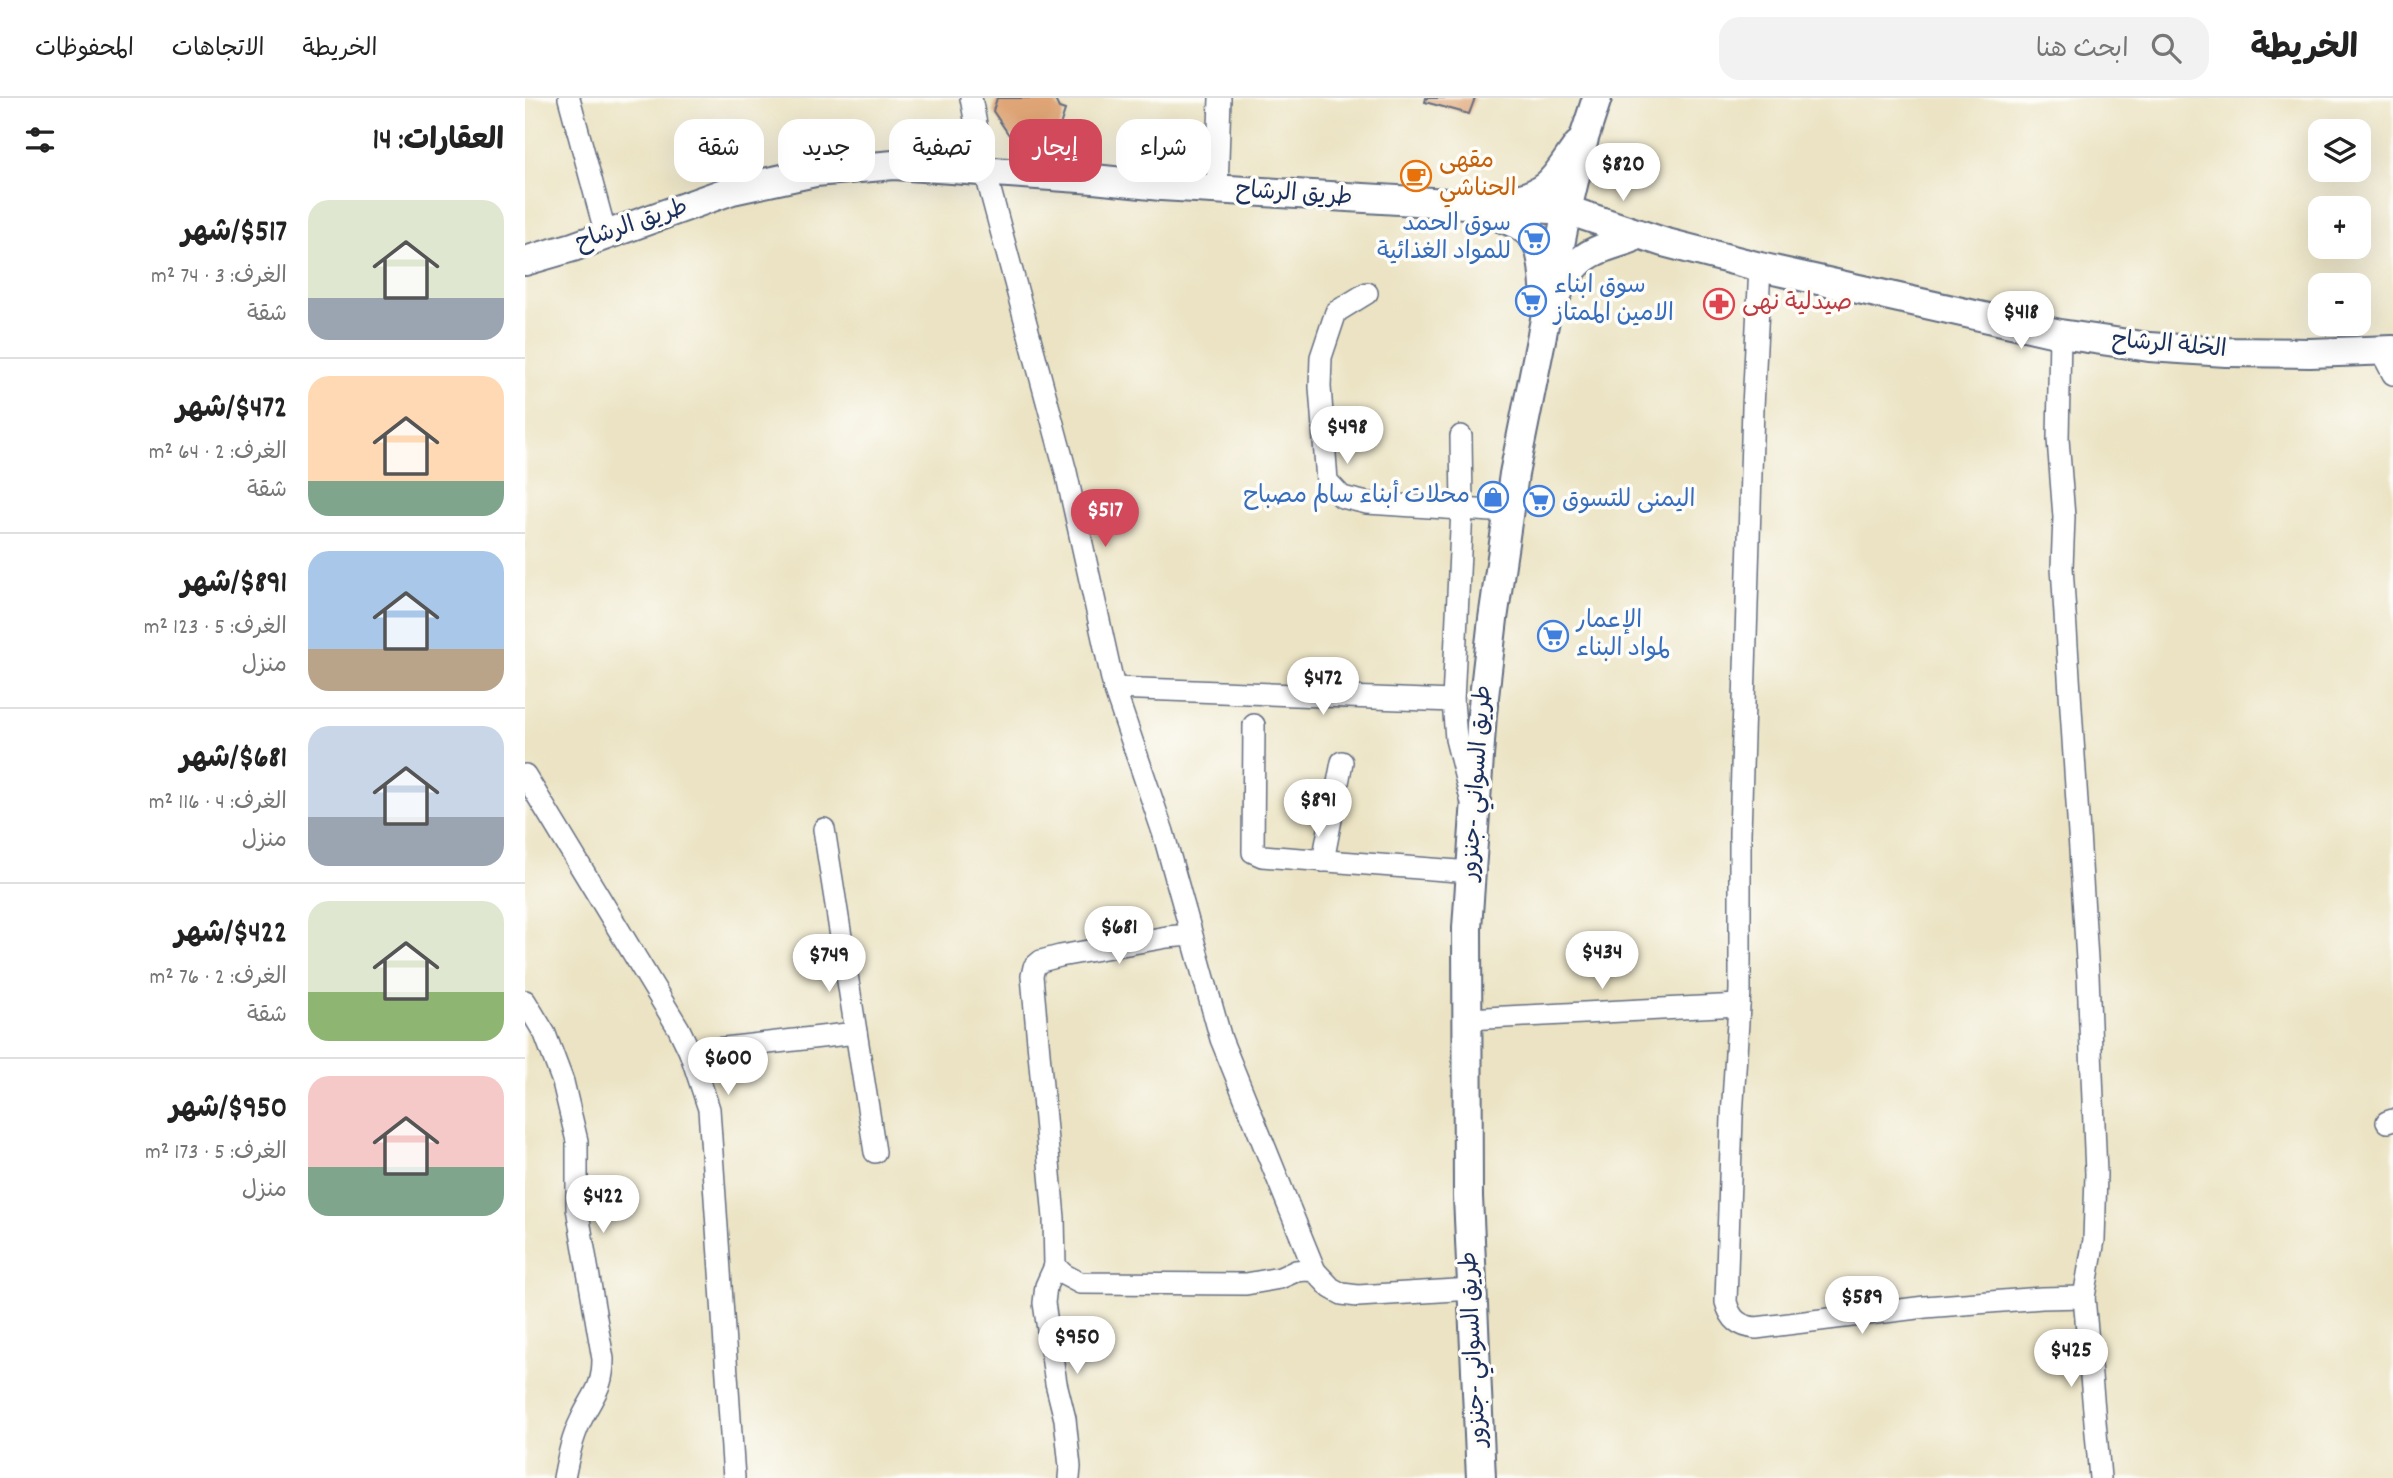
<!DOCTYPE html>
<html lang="ar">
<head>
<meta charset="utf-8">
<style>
  :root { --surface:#fff; --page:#f2f2f2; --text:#222; --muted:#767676; --line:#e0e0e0; --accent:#d1495b }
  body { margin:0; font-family:Dekko,"Playpen Sans Arabic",sans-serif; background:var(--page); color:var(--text); direction:rtl; height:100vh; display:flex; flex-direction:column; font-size:26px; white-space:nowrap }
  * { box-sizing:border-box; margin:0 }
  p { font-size:23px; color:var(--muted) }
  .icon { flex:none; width:38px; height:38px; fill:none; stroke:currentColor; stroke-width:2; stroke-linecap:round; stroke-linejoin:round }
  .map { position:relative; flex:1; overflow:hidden; direction:ltr }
  .side { display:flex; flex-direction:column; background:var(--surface); width:525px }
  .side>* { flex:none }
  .banner { position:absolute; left:21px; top:21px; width:665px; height:63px; direction:rtl; display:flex; gap:14px }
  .controls { position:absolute; left:1783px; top:21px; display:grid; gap:14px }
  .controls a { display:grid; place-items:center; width:63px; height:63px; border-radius:14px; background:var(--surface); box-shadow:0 7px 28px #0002; font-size:35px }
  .price { position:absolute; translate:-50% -60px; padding:0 16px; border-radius:24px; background:#fff; color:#222; font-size:23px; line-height:46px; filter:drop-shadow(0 2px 4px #0008) }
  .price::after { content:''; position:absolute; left:50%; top:42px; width:21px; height:16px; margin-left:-10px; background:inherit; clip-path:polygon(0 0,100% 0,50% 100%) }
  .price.selected { background:var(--accent); color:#fff }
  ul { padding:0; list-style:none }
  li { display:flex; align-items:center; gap:21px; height:175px; padding:0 21px }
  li+li { border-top:2px solid var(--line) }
  li span { display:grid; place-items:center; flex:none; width:196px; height:140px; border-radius:21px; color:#555 }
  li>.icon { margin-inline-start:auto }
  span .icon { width:84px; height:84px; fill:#fffc; stroke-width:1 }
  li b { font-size:30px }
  h2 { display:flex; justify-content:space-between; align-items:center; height:84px; padding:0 21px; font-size:30px }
  .tag { padding:0 24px; border-radius:21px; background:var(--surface); box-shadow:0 7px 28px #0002; font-size:24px; line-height:63px }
  .tag.selected { background:var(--accent); color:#fff }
  header { display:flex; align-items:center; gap:42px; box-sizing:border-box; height:98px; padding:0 35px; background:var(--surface); border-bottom:2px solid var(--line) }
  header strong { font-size:33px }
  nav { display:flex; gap:38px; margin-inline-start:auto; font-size:24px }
  .search { width:490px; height:63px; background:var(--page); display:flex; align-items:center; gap:18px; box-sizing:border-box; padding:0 24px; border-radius:21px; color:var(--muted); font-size:26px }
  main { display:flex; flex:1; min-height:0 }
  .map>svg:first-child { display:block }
</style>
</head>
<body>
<header>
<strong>الخريطة</strong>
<div class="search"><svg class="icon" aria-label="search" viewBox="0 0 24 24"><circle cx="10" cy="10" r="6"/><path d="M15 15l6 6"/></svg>ابحث هنا</div>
<nav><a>الخريطة</a><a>الاتجاهات</a><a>المحفوظات</a></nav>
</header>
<main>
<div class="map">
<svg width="1868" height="1380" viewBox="0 0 1868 1380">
  <rect width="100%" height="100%" fill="#fdfcf7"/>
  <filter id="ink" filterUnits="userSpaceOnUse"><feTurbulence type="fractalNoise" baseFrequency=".0143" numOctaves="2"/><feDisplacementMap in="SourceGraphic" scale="14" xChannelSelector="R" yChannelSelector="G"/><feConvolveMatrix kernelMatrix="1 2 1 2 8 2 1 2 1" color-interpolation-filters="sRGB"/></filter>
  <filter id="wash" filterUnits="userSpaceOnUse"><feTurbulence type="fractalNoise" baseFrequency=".00686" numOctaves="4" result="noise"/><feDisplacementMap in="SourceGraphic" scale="28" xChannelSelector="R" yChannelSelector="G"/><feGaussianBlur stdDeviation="1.57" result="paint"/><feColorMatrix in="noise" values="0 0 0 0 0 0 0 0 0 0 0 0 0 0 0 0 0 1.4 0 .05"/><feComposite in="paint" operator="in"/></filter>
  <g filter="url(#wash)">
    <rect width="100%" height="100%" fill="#ebe3c3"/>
    <g id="blocks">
      <g fill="#dfa576">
        <polygon points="472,0 529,0 534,10 540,12 532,37 507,48 484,37 468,13"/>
        <polygon points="901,0 950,0 944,16 900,4"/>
      </g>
    </g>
  </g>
  <g filter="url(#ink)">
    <use href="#blocks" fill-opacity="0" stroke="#646e81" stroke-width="2"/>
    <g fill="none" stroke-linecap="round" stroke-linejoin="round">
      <g stroke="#646e81" stroke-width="24">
        <g id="minor">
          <polyline points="44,0 81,137"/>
          <polyline points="446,0 460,73 541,374 589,590 638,734 696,941 790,1173"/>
          <polyline points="692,92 695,0"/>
          <path d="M1235,169L1228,309L1215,736V892L1207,1019L1201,1204C1206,1222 1214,1228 1231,1230L1400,1209L1517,1200L1559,1199L1569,1142L1571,1076L1563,877L1537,469L1539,419L1533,341L1535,236"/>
          <polyline points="842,195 811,214 796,259 795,289 802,383 817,399 842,405 983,414"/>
          <polyline points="1856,253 1868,276"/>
          <polyline points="589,590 928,603 931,641 946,701"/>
          <polyline points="928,603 937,411 936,338"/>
          <polyline points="729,627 728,754 737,758 946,774"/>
          <polyline points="0,677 154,931 165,954 184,1011 209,1380"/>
          <polyline points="299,731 350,1054"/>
          <polyline points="798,763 817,664"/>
          <polyline points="665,837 642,839 535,858 516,863 509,869 507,878 529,1120 530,1168 538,1176 555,1185 721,1186 755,1180 771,1173 781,1172 790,1173 806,1190 817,1196 833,1198 947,1191"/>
          <path d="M0,903L20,936L38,984L52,1043V1110L78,1261C78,1291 68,1296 56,1322C47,1340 43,1360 39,1380"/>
          <polyline points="943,921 1214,907"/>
          <polyline points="165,954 331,935"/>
          <polyline points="1862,1024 1868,1022"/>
          <polyline points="530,1168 521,1188 519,1205 531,1285 540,1321 545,1369 544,1380"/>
          <polyline points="1559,1199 1575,1380"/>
        </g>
      </g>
      <g stroke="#646e81" stroke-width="32">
        <g id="major">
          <path d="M985,102C1026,96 1030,78 1053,47"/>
          <path d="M960,113C1009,132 1016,134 1020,188"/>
          <polyline points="0,163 48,149 207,92 290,74 369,67 569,81 636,88 1042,112 1138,144 1235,169 1535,236 1624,249 1701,254 1785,255 1868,252"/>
          <path d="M1031,198C1052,157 1064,154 1105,141"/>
          <polyline points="956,1380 943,1099 942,830 957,616 968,521 989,376 1042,112 1059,40 1072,0"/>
        </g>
      </g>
      <use href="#minor" stroke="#fff" stroke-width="21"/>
      <use href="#major" stroke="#fff" stroke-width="28"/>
    </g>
  </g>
  <defs>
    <g id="cafe-ring" transform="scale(1.575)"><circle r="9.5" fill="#fdfcf7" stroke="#e8710a" stroke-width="1.5"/><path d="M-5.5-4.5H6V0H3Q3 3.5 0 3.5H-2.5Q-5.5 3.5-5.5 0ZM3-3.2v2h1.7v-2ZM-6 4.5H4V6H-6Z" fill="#e8710a"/></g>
    <g id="supermarket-ring" transform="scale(1.575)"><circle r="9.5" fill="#fdfcf7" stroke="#3f7fe0" stroke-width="1.5"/><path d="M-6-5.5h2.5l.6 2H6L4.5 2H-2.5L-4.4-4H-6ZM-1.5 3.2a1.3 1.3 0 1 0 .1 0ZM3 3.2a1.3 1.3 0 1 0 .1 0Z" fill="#3f7fe0"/></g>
    <g id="pharmacy-ring" transform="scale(1.575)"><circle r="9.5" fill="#fdfcf7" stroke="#e0444e" stroke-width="1.5"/><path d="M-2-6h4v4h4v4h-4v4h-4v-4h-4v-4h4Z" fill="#e0444e"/></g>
    <g id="shop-ring" transform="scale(1.575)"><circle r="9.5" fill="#fdfcf7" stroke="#3f7fe0" stroke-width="1.5"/><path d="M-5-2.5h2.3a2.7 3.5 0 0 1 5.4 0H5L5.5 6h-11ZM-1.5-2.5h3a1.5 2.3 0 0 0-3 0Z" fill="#3f7fe0"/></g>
  </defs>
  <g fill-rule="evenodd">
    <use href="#cafe-ring" x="891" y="78"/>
    <use href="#supermarket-ring" x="1009" y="141"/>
    <use href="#supermarket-ring" x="1006" y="203"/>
    <use href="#pharmacy-ring" x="1194" y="206"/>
    <use href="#shop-ring" x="968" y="399"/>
    <use href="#supermarket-ring" x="1014" y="403"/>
    <use href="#supermarket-ring" x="1028" y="538"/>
  </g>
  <g text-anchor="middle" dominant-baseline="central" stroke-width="7" stroke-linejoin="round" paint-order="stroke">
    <g font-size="24" fill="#c56008" stroke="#fdfcf7" text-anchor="start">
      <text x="914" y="64">مقهى<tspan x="914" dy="28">الحناشي</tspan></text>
    </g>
    <g font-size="24" fill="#1b2f5e" stroke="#fdfcf7">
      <text transform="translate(769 97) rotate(4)">طريق الرشاح</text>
      <text transform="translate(107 128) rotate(-19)">طريق الرشاح</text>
      <text transform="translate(1644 248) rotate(5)">الخلة الرشاح</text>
      <text transform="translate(953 685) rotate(-86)">طريق السواني -جنزور</text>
      <text transform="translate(950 1251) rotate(-93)">طريق السواني -جنزور</text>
    </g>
    <g font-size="24" fill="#366cbe" stroke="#fdfcf7" text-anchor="start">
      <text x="986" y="127" text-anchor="end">سوق الحمد<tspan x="986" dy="28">للمواد الغذائية</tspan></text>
      <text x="1029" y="189">سوق ابناء<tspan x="1029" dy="28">الامين الممتاز</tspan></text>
      <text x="945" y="399" text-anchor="end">محلات أبناء سالم مصباح</text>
      <text x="1037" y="403">اليمنى للتسوق</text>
      <text x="1051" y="524">الإعمار<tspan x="1051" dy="28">لمواد البناء</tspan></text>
    </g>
    <g font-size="24" fill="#be3a42" stroke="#fdfcf7" text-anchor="start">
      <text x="1217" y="206">صيدلية نهى</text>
    </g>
  </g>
</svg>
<div class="controls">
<a><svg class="icon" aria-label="layers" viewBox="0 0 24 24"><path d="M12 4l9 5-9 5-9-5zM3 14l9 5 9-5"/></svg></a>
<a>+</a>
<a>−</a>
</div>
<b class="price" style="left:1098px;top:105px">$820</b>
<b class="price" style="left:1496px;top:253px">$418</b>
<b class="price" style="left:822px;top:368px">$498</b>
<b class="price selected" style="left:580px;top:451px">$517</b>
<b class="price" style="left:798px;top:619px">$472</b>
<b class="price" style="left:793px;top:741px">$891</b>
<b class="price" style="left:594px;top:868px">$681</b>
<b class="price" style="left:1077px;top:893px">$434</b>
<b class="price" style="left:304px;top:896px">$749</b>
<b class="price" style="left:203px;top:999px">$600</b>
<b class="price" style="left:78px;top:1137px">$422</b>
<b class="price" style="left:1337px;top:1238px">$589</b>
<b class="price" style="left:552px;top:1278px">$950</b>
<b class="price" style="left:1546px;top:1291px">$425</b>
<div class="banner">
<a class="tag">شراء</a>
<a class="tag selected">إيجار</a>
<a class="tag">تصفية</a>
<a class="tag">جديد</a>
<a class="tag">شقة</a>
</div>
</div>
<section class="side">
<h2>العقارات: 14<svg class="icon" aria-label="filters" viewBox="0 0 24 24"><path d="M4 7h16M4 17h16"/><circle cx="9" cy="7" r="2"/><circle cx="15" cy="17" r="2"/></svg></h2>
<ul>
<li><span style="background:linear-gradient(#dfe7d0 70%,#9aa5b1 0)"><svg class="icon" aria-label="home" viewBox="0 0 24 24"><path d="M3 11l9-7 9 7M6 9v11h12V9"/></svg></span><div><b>$517/شهر</b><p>الغرف: 3 · 74 m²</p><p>شقة</p></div></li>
<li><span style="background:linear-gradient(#ffd9b3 75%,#7fa58c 0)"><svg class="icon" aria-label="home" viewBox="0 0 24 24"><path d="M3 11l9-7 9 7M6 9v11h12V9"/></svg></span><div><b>$472/شهر</b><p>الغرف: 2 · 64 m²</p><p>شقة</p></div></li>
<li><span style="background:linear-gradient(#a9c7e8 70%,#b9a48a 0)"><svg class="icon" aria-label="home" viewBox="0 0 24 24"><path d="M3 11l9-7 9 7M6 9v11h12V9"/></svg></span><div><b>$891/شهر</b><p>الغرف: 5 · 123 m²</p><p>منزل</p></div></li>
<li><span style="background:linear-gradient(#c9d6e8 65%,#9aa5b1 0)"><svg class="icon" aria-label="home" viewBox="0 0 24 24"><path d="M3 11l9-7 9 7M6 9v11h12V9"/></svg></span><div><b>$681/شهر</b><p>الغرف: 4 · 116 m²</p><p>منزل</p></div></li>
<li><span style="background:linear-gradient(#dfe7d0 65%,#8fb573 0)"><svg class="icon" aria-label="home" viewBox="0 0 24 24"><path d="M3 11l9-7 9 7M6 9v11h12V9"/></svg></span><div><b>$422/شهر</b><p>الغرف: 2 · 76 m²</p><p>شقة</p></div></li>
<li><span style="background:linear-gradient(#f6c9c9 65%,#7fa58c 0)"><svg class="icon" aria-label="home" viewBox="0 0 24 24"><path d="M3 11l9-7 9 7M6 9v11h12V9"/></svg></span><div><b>$950/شهر</b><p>الغرف: 5 · 173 m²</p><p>منزل</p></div></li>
</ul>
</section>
</main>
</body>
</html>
